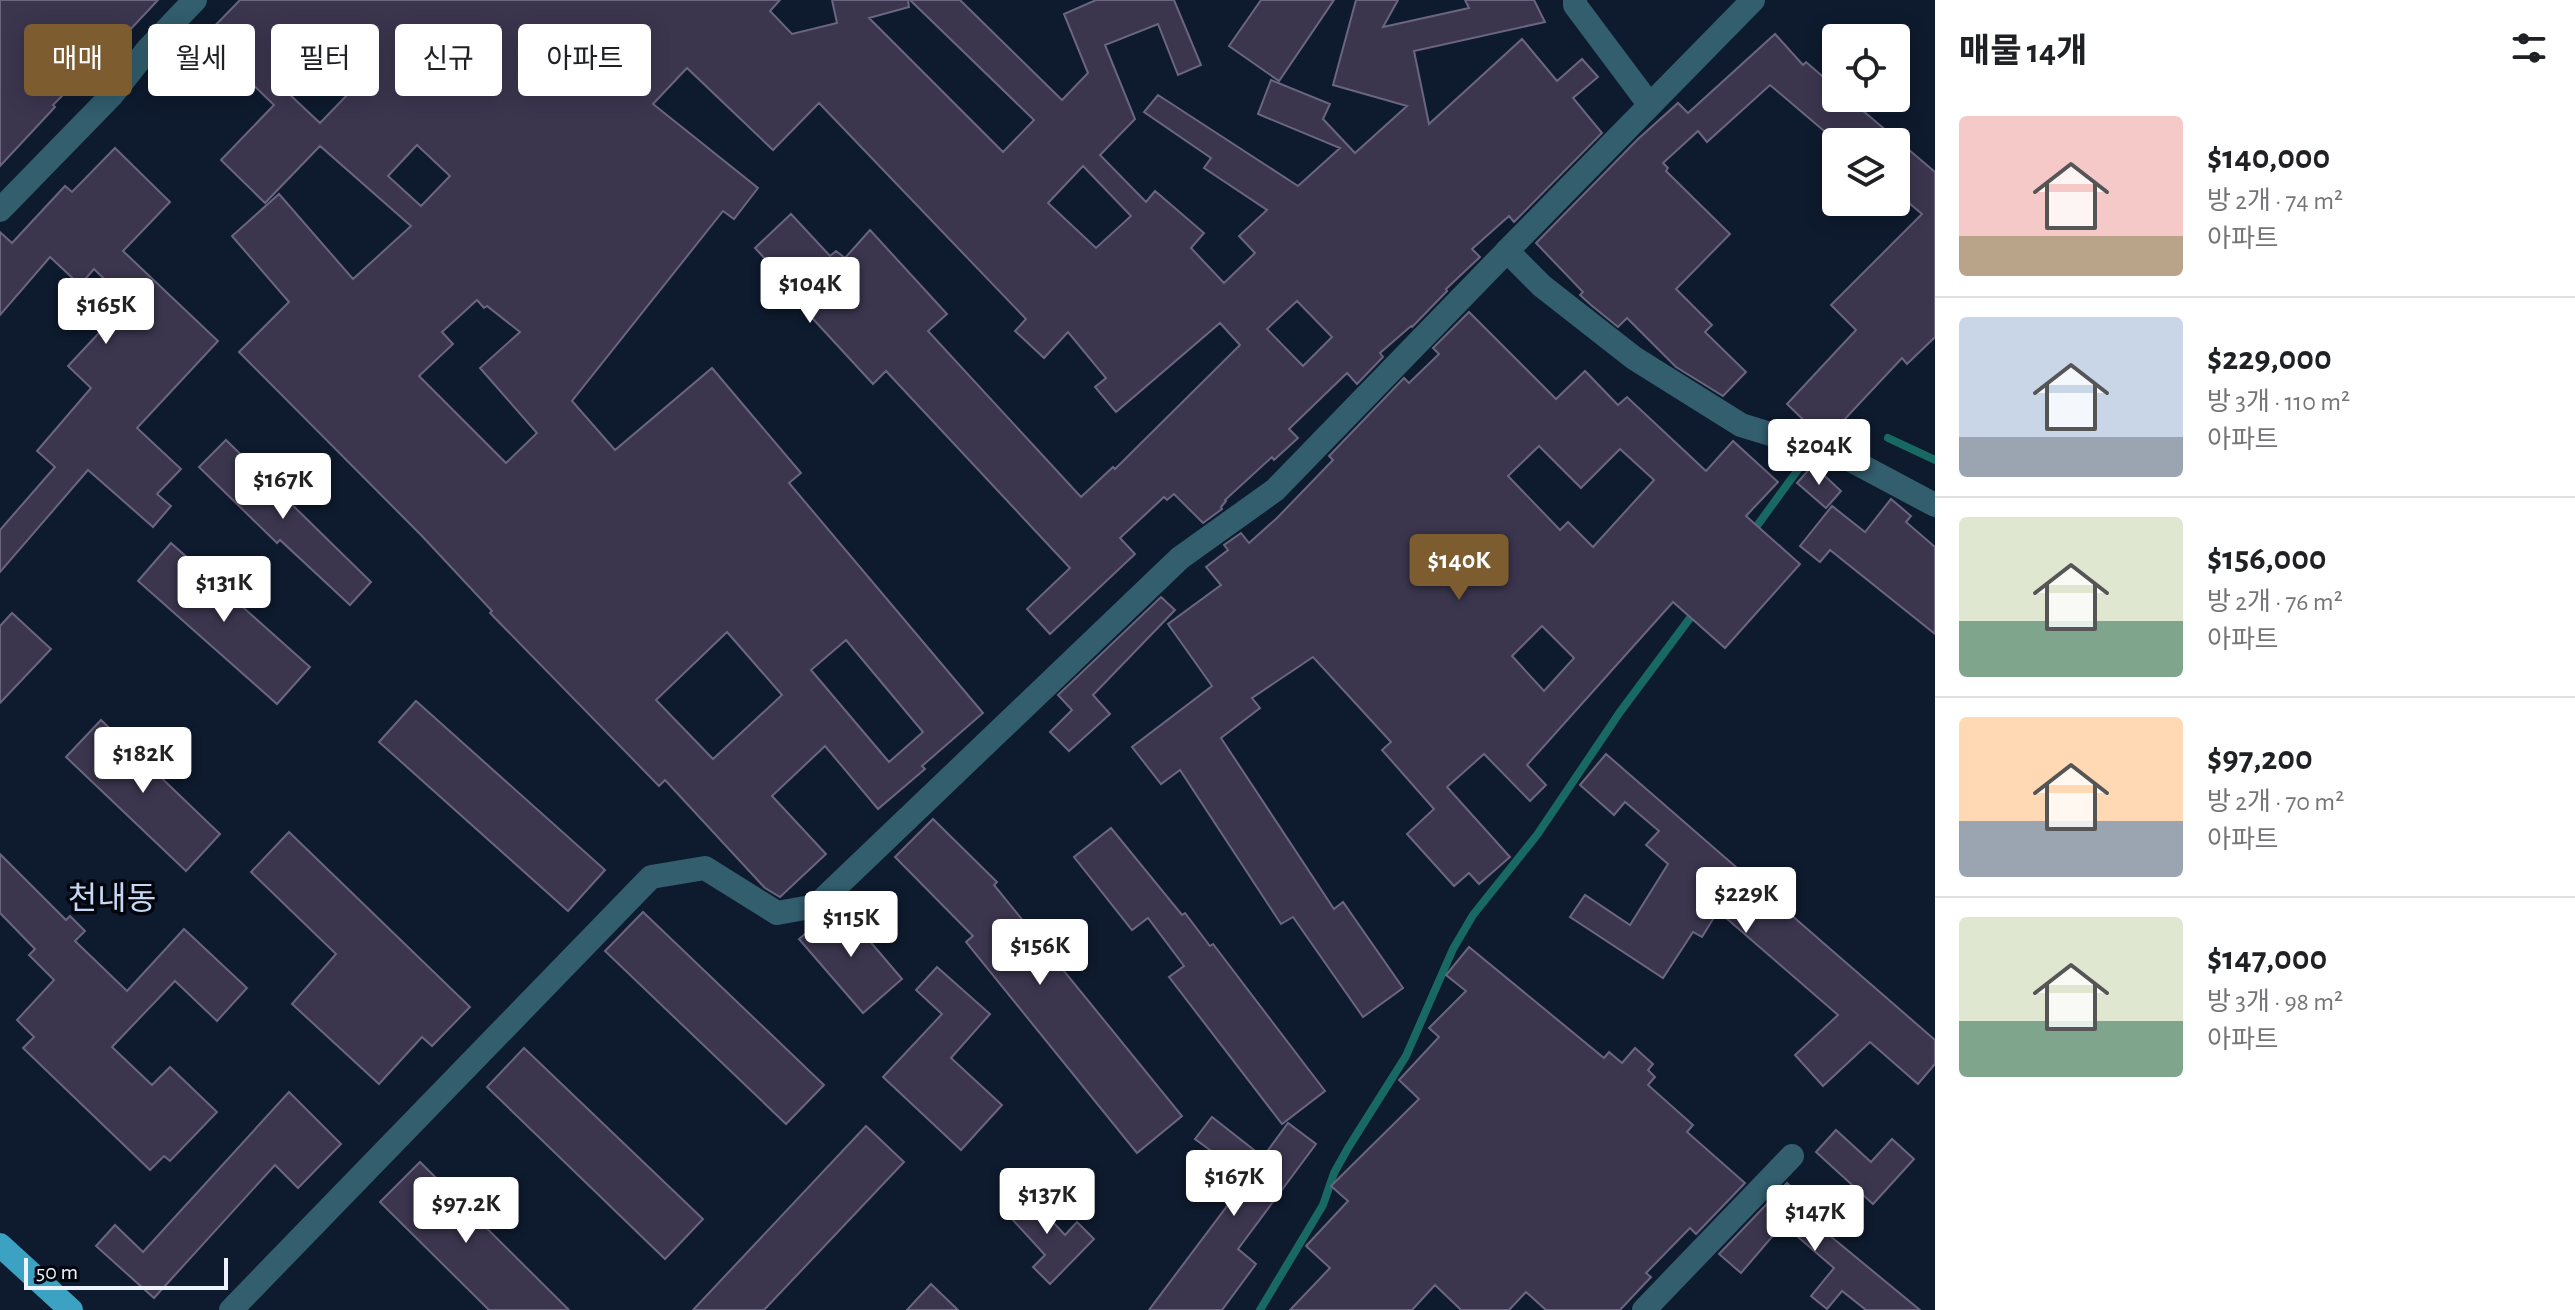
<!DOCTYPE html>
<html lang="ko">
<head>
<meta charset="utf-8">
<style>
  :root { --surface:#fff; --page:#f2f2f2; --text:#202124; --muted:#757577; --line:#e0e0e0; --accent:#7d5d30 }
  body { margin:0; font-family:"Alegreya Sans","Noto Sans KR",sans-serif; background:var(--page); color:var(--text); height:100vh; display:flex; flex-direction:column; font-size:30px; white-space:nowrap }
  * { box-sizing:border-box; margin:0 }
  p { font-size:26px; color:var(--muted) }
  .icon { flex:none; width:44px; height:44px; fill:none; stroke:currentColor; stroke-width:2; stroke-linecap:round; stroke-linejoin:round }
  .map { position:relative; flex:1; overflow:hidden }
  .side { display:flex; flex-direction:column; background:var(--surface); width:640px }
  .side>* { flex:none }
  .top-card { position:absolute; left:24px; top:24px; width:760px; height:72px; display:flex; gap:16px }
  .fabs { position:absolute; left:1822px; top:24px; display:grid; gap:16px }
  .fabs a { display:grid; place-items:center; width:88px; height:88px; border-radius:8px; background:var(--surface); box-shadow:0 4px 20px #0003; font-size:40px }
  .scale { position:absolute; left:24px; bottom:20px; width:204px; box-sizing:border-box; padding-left:8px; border:4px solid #ecf3fe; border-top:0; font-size:22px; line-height:28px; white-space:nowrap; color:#ecf3fe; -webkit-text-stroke:6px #03060d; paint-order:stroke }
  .price { position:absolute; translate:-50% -68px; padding:0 18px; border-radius:8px; background:#fff; color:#222; font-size:26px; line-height:52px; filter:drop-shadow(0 2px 4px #0008) }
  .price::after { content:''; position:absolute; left:50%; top:48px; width:24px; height:18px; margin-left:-12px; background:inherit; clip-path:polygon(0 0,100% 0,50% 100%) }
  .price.on { background:var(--accent); color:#fff }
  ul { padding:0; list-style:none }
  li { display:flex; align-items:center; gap:24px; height:200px; padding:0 24px }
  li+li { border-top:2px solid var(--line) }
  li span { display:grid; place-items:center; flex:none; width:224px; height:160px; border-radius:8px; color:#555 }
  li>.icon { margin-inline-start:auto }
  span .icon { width:96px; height:96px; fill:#fffc; stroke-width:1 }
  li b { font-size:34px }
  h2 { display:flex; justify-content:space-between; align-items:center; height:96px; padding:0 24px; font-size:34px }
  .tag { padding:0 28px; border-radius:8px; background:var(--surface); box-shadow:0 4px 20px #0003; font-size:28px; line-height:72px }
  .tag.on { background:var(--accent); color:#fff }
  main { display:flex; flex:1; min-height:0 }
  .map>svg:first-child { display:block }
</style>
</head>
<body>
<main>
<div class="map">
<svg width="1935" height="1310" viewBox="0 0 1935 1310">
  <rect width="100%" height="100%" fill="#0e1b2e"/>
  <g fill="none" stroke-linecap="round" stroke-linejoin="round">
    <g stroke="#186863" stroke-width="8">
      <polyline points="1888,438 1935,460"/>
      <polyline points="1751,534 1800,467"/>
      <polyline points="1260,1310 1323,1205 1334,1173 1348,1148 1406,1056 1453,949 1473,915 1537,835 1620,712 1696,610"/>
    </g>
  </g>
  <g fill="#3b364e" stroke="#6a6580" stroke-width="2" fill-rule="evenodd">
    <polygon points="0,0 158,0 112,49 110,47 53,105 55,107 0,166"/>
    <path d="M240,0H780L770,11L792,34L837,23L832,0H908L909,7L869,18L1003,152L1034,120L910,0H960L1062,100L1088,73L1064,14L1096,0H1174L1201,65L1178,75L1158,24L1105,45L1135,119L1100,155L1146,202L1155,191L1204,233L1191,248L1224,283L1255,253L1239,236L1267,210L1204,168L1211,158L1144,112L1158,95L1298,186L1340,148L1258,114L1271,80L1330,104L1323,119L1355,153L1407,106L1333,85L1356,0H1398L1383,27L1469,8L1465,0H1534L1545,22L1414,51L1429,124L1522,39L1557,81L1582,59L1598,77L1573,98L1602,133L1514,222L1509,216L1472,249L1480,257L1446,289L1447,291L1412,327L1411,326L1380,353L1383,357L1357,384L1347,373L1289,429L1298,438L1274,460L1272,457L1225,500L1226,501L1221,507L1222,509L1203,523L1174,494L1167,500L1164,497L1120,538L1135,554L1050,634L1027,609L1070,568L886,371L873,384L790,294L794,290L755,248L791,214L830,256L836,251L845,258L870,230L947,314L928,331L1081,497L1113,467L1115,469L1240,345L1220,323L1116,412L1095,387L1106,378L1068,332L1044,358L1015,331L1026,319L819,103L773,150L687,68L653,104L758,188L734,219L723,211L572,401L615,450L712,368L801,473L789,483L983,713L922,766L925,769L878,809L825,746L772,796L826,854L780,897L765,888L665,780L659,786L490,613L492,611L422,536L239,352L289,302L232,236L279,194L353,279L411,226L320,146L265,203L221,160L274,105L204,37ZM319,58L351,91L320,123L287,92ZM417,145L450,176L421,206L388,176ZM1083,166L1131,216L1096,248L1048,203ZM477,300L484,308L487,306L520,332L480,368L537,433L506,463L419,376L453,344L442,332ZM1297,301L1332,337L1303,366L1267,329ZM727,632L782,695L713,759L656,700ZM846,640L923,732L889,762L811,670Z"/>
    <polygon points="1261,0 1334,0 1279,81 1229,46"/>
    <polygon points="1775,34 1803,65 1806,62 1836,88 1836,98 1848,98 1935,172 1935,337 1907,364 1902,358 1829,436 1817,433 1787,404 1856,330 1831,305 1922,214 1896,192 1896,142 1837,142 1770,85 1707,142 1698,131 1663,163 1668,168 1666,171 1730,234 1676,289 1712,325 1705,332 1746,372 1723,396 1676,367 1627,318 1618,327 1591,305 1580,295 1583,292 1536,243 1638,139 1678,103 1688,113"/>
    <polygon points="115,148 170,202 123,251 218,341 137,428 181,469 157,494 171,506 153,527 88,470 0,572 0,530 55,467 37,451 91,388 68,366 128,302 94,269 80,285 50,257 0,315 0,232 12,243 65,186 72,192"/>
    <path d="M1469,312L1556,399L1585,371L1618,405L1627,397L1706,471L1733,441L1778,482L1746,516L1800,564L1725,648L1673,602L1527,765L1546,785L1530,801L1484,754L1447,787L1510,857L1479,884L1469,873L1454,886L1407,834L1434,809L1382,750L1391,742L1313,657L1252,698L1260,708L1221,738L1334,909L1343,902L1403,988L1363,1017L1293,917L1281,924L1180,770L1161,784L1132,747L1212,686L1168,624L1221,585L1206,567L1228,550L1224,545L1241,533L1249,543L1277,518L1333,460L1329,456L1404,378L1409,383L1439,354L1433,348ZM1539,446L1581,488L1620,449L1654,480L1593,547L1568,522L1560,530L1508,476ZM1542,626L1574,658L1544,691L1512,656Z"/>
    <polygon points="226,440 371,582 350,605 280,540 277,543 199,467"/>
    <polygon points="1813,465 1841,491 1826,508 1797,483"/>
    <polygon points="1891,499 1911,516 1906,522 1935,547 1935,634 1830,550 1820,562 1800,546 1832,506 1865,532"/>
    <polygon points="171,543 310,667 277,704 138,581"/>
    <polygon points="1161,597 1175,610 1093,695 1110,714 1069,751 1050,732 1072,710 1058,695"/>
    <polygon points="12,613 51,649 0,703 0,626"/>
    <polygon points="416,701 605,870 568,911 379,742"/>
    <polygon points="101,720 220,834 186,871 66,757"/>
    <polygon points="1606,754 1935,1040 1935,1064 1918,1084 1870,1042 1823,1086 1795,1055 1838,1015 1718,911 1702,937 1693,932 1663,978 1570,917 1585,895 1630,925 1668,864 1646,845 1659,831 1625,802 1614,815 1580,785"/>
    <polygon points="933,819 997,882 994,885 1182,1116 1137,1153 966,942 973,936 895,857"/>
    <polygon points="1111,828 1182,915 1185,913 1210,946 1213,944 1325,1091 1282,1124 1169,977 1184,966 1148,918 1132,930 1074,857"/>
    <polygon points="289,832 470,1007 432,1046 422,1037 379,1084 292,1004 336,954 251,872"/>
    <polygon points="0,854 66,920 70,916 85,931 75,941 127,991 184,929 247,988 217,1021 175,981 112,1047 152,1085 170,1067 217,1112 170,1161 164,1156 150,1170 23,1048 34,1037 17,1020 54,980 29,955 35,949 0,913"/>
    <polygon points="839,905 902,979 863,1013 799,939"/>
    <polygon points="643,912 824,1085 786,1124 605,951"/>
    <polygon points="1469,947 1604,1058 1609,1052 1622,1063 1635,1048 1653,1064 1648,1070 1655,1077 1648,1085 1693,1125 1687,1132 1745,1183 1696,1234 1690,1228 1646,1273 1651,1277 1620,1310 1546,1310 1526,1292 1509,1310 1461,1310 1435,1285 1412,1310 1290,1310 1330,1268 1306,1246 1348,1201 1331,1186 1419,1099 1399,1080 1439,1037 1429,1028 1466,991 1446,975"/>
    <polygon points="937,967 990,1014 951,1058 1002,1105 961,1150 883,1077 942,1014 916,990"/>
    <polygon points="524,1048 703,1219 665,1259 487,1087"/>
    <polygon points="289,1092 341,1144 298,1188 275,1165 154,1298 96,1246 115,1225 143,1252"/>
    <polygon points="1212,1117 1263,1157 1288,1123 1316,1144 1238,1249 1256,1264 1222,1310 1149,1310 1245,1182 1233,1167 1195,1139"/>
    <polygon points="866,1126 904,1162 764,1310 693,1310"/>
    <polygon points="1836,1130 1871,1162 1892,1139 1914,1159 1873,1204 1816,1152"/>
    <polygon points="420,1162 569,1310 489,1310 380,1202"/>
    <polygon points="1787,1183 1836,1227 1829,1235 1920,1310 1866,1310 1842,1291 1827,1309 1811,1296 1834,1268 1783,1224 1741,1273 1719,1254"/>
    <polygon points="1021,1188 1065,1235 1077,1222 1094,1239 1050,1284 1033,1267 1045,1255 1001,1207"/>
    <polygon points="931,1284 958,1310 907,1310"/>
  </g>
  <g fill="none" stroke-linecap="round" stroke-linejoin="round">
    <g stroke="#325e6e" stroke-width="24">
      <polyline points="1575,0 1575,5 1649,104"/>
      <polyline points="0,210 111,96 148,49 195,0"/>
      <polyline points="1507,251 1753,0"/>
      <polyline points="231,1310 651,877 705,868 777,913 816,906 1180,558 1275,490 1507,251 1542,286 1634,358 1741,425 1845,457 1935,505"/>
      <polyline points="1644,1310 1792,1156"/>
    </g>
    <polyline stroke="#3ca2c3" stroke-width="24" points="0,1245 71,1310"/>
  </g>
  <g text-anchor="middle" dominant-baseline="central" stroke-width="7" stroke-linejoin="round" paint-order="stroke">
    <g font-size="32" fill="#c6d8f3" stroke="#03060d">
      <text x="112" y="899">천내동</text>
    </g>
  </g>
</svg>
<div class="fabs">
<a><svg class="icon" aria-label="locate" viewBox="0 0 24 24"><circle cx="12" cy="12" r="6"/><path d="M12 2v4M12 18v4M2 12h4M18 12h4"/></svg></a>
<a><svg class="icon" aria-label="layers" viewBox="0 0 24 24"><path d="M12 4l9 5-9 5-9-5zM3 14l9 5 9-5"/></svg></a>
</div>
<div class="scale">50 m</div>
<b class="price" style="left:810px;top:325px">$104K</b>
<b class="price" style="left:106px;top:346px">$165K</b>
<b class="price" style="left:1819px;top:487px">$204K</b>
<b class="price" style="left:283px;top:521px">$167K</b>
<b class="price on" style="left:1459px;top:602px">$140K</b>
<b class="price" style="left:224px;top:624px">$131K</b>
<b class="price" style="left:143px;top:795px">$182K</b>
<b class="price" style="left:1746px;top:935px">$229K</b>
<b class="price" style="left:851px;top:959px">$115K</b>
<b class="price" style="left:1040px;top:987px">$156K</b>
<b class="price" style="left:1234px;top:1218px">$167K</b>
<b class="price" style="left:1047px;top:1236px">$137K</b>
<b class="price" style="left:466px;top:1245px">$97.2K</b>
<b class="price" style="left:1815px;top:1253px">$147K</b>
<div class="top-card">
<a class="tag on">매매</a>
<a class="tag">월세</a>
<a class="tag">필터</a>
<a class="tag">신규</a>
<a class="tag">아파트</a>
</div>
</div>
<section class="side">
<h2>매물 14개<svg class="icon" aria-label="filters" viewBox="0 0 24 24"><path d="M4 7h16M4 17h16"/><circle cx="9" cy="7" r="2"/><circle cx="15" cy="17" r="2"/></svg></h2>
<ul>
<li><span style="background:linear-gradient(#f6c9c9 75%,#b9a48a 0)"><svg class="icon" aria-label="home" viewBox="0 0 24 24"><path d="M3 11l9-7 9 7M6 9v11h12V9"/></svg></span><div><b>$140,000</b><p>방 2개 · 74 m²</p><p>아파트</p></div></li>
<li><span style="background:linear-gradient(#c9d6e8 75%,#9aa5b1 0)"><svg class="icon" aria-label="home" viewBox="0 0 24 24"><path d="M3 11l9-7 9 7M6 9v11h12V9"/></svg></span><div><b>$229,000</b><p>방 3개 · 110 m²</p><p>아파트</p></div></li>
<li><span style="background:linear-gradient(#dfe7d0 65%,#7fa58c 0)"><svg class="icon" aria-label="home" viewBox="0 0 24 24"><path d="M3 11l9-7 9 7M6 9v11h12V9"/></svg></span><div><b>$156,000</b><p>방 2개 · 76 m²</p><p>아파트</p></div></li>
<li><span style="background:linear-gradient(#ffd9b3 65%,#9aa5b1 0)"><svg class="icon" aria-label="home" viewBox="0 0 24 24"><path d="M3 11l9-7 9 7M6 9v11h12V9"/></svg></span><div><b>$97,200</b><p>방 2개 · 70 m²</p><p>아파트</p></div></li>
<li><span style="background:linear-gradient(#dfe7d0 65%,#7fa58c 0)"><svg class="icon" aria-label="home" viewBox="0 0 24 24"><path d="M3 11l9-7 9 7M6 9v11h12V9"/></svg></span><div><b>$147,000</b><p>방 3개 · 98 m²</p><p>아파트</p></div></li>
</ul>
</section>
</main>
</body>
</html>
